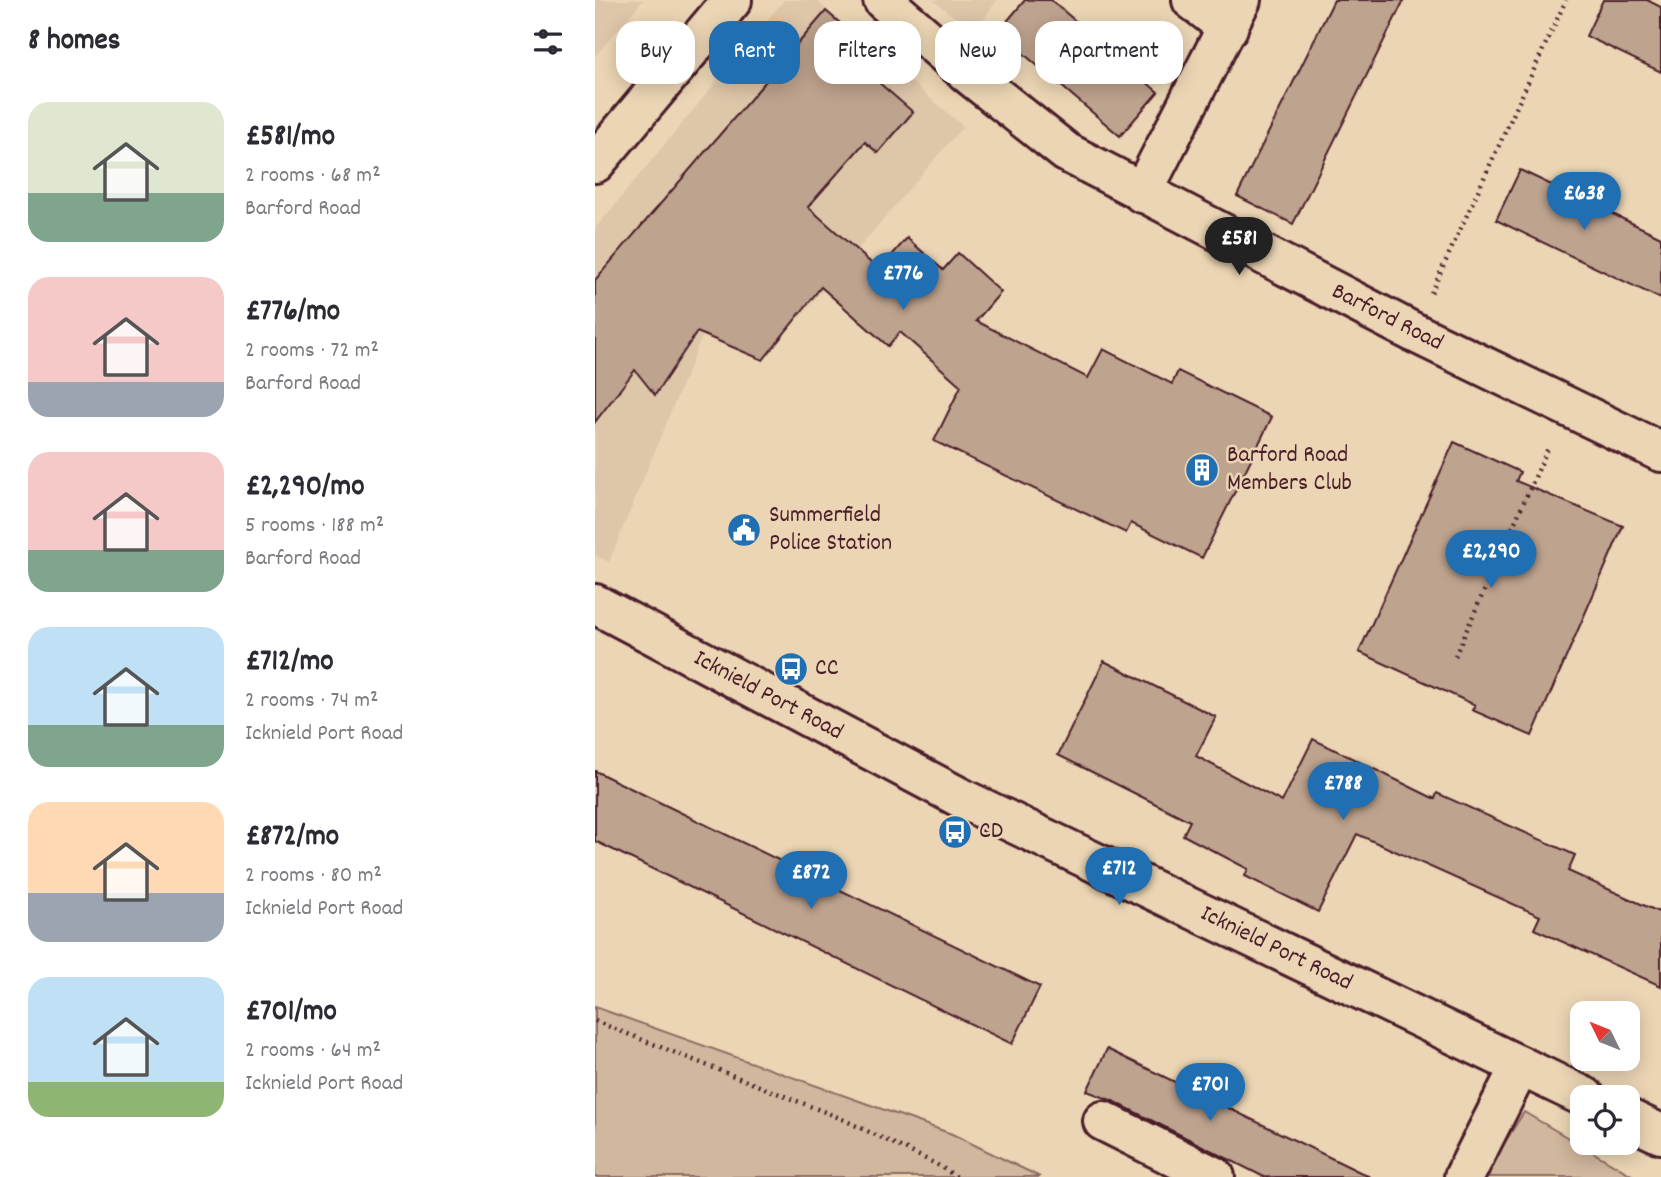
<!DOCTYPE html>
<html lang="en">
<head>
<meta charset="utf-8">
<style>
  :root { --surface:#fff; --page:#f7f7f7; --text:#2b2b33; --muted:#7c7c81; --accent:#1f6fb2 }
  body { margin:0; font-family:Dekko,sans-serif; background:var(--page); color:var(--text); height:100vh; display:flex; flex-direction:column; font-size:26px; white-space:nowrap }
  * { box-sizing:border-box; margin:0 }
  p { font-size:23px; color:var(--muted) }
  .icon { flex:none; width:38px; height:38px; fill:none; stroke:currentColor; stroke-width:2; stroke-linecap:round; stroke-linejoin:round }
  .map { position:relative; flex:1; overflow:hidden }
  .sheet { display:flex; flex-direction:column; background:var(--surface); width:595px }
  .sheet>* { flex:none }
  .hud { position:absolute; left:21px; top:21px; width:665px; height:63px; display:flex; gap:14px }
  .needle { width:46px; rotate:313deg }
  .fabs { position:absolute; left:975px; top:1001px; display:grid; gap:14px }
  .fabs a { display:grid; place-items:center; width:70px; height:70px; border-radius:14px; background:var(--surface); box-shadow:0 4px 18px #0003; font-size:35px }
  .price { position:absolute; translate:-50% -60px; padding:0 16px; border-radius:24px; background:var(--accent); color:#fff; font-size:23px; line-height:46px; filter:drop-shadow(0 2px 4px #0008) }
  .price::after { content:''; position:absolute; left:50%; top:42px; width:21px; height:16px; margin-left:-10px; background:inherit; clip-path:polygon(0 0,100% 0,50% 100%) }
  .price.selected { background:#222; color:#fff }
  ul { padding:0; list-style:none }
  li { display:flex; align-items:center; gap:21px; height:175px; padding:0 28px }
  li span { display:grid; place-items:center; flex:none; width:196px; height:140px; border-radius:21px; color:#555 }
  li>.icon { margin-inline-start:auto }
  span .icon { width:84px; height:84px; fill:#fffc; stroke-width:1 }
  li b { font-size:30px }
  h2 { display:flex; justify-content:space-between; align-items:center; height:84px; padding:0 28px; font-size:30px }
  .pill { padding:0 24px; border-radius:21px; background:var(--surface); box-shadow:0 4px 18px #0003; font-size:24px; line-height:63px }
  .pill.selected { background:var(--accent); color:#fff }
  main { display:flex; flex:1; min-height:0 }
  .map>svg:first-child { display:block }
</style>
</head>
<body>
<main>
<section class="sheet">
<h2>8 homes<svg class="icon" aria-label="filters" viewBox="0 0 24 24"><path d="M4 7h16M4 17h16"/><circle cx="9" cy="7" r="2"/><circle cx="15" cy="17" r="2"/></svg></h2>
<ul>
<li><span style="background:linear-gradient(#dfe7d0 65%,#7fa58c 0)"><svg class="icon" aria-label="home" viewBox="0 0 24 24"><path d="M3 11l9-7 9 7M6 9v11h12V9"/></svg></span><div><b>£581/mo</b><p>2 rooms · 68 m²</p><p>Barford Road</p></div></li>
<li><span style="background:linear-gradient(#f6c9c9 75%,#9aa5b1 0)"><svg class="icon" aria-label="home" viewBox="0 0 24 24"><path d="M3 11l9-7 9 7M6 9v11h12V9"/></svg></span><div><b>£776/mo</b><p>2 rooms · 72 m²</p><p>Barford Road</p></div></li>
<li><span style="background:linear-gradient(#f6c9c9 70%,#7fa58c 0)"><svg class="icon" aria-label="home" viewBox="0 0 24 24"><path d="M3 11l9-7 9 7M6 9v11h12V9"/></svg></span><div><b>£2,290/mo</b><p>5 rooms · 188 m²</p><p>Barford Road</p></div></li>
<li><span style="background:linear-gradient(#bfe0f5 70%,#7fa58c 0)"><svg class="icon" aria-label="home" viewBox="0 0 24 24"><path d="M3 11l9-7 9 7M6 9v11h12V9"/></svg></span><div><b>£712/mo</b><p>2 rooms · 74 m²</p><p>Icknield Port Road</p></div></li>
<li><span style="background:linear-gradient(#ffd9b3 65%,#9aa5b1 0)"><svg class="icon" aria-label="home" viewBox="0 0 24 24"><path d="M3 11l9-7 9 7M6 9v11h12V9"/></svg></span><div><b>£872/mo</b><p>2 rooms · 80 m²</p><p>Icknield Port Road</p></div></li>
<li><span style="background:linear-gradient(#bfe0f5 75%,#8fb573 0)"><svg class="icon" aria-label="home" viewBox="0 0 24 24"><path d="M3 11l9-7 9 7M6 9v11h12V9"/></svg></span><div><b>£701/mo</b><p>2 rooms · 64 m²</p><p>Icknield Port Road</p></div></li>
</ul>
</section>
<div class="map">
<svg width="1066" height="1177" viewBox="0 0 1066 1177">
  <rect width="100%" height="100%" fill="#ebd5b4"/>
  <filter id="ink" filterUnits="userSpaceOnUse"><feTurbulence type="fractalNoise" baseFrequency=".0143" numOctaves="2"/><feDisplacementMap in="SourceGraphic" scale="14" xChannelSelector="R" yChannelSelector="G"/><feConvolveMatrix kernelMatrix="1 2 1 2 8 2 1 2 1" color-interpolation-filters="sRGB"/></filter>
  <g filter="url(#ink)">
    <g fill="#dec6a9">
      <polygon points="0,0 48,0 0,56"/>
      <polygon points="189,0 220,0 368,126 167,361 107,336 14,562 0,555 0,229"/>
      <polygon points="338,0 402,0 379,33"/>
    </g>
    <g fill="#d0b79e" stroke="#8d6b64" stroke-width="2">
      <polygon points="0,1007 357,1134 445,1177 0,1177"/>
      <polygon points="929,1112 1040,1177 888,1177"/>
    </g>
    <g fill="#bea38e" stroke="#4a1f2b" stroke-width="2">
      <polygon points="430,0 456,0 563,92 525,136 403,32"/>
      <polygon points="739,0 809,0 698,224 642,196"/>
      <polygon points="1008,0 1052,0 1066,7 1066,72 991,36"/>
      <polygon points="231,11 295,66 282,81 318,112 283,153 270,142 213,207 284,270 312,238 348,270 363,253 406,292 381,321 493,378 508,349 577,384 583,371 677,417 607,558 536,523 531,533 339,441 366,386 305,332 293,346 226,287 168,360 102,332 60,395 40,370 0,422 0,280"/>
      <polygon points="925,170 1066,237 1066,299 901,220"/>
      <polygon points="859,442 925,472 921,481 1028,526 937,736 877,710 880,705 764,652"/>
      <polygon points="509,661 621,717 601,756 687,802 718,739 840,799 842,793 980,855 973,871 1066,913 1066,986 939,929 945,916 762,834 723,912 650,876 653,869 588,835 595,821 463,755"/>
      <polygon points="0,771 445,987 417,1044 0,841"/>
      <polygon points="512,1049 775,1177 669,1177 518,1101 492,1091"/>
    </g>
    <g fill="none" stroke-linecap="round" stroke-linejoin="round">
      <g stroke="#4a1f2b" stroke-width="44">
        <g id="minor">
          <polyline points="288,0 372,73 471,152 818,332 1066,452"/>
          <polyline points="597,0 633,28"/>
          <polyline points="547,193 646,0"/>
          <polyline points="508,1121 620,1177"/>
          <polyline points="869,1177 925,1066"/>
        </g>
      </g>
      <g stroke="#4a1f2b" stroke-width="44">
        <g id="major">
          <polyline points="0,163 137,0"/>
          <polyline points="0,604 368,799 990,1097"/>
          <polyline points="1032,1118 1066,1134"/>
        </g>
      </g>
      <g stroke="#4a1f2b" stroke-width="4.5" stroke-dasharray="2 5" stroke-linecap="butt">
        <polyline points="836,293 971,0"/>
        <polyline points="860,656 954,446"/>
        <polyline points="0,1021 245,1118 341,1164 362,1177"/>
      </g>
      <use href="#minor" stroke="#ebd5b4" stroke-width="38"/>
      <use href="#major" stroke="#ebd5b4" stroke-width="38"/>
    </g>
  </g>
  <defs>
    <g id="building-disc" transform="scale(1.75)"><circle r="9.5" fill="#1f6fb2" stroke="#ebd5b4"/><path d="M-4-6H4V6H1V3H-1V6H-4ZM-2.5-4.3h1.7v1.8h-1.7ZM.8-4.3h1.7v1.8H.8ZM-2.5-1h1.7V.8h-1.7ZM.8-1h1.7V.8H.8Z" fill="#fff"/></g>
    <g id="civic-disc" transform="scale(1.75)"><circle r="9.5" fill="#1f6fb2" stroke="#ebd5b4"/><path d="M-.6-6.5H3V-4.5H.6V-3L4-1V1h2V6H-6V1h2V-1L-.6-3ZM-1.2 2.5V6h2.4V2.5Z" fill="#fff"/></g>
    <g id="bus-disc" transform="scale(1.75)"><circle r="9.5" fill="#1f6fb2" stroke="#ebd5b4"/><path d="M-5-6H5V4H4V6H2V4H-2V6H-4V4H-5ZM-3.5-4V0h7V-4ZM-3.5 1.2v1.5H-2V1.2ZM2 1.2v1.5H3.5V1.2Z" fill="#fff"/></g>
  </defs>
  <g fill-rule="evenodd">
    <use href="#building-disc" x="607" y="470"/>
    <use href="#civic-disc" x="149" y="530"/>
    <use href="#bus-disc" x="196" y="669"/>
    <use href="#bus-disc" x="360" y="832"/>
  </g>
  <g text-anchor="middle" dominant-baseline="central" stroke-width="5" stroke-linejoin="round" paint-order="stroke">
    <g font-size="24" fill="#4a1f2b" stroke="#ebd5b4">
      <text transform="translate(792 318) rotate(27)">Barford Road</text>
      <text transform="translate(173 696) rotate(28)">Icknield Port Road</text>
      <text transform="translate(681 949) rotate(26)">Icknield Port Road</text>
    </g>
    <g font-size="24" fill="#4a1f2b" stroke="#ebd5b4" text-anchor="start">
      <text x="632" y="456">Barford Road<tspan x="632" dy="28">Members Club</tspan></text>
      <text x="174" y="516">Summerfield<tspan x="174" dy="28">Police Station</tspan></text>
      <text x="220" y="669">CC</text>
      <text x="384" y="832">CD</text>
    </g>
  </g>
</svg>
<div class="fabs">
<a><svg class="needle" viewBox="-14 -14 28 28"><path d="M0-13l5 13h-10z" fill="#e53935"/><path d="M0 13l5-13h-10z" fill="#7c7c81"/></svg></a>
<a><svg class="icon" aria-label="locate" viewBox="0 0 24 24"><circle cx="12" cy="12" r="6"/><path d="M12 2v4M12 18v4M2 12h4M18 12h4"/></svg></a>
</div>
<b class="price" style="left:989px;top:232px">£638</b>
<b class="price selected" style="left:644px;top:277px">£581</b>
<b class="price" style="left:308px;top:312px">£776</b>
<b class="price" style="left:896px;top:590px">£2,290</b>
<b class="price" style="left:748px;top:822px">£788</b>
<b class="price" style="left:524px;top:907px">£712</b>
<b class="price" style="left:216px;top:911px">£872</b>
<b class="price" style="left:615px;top:1123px">£701</b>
<div class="hud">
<a class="pill">Buy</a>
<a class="pill selected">Rent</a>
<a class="pill">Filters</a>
<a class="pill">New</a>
<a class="pill">Apartment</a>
</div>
</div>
</main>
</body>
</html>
